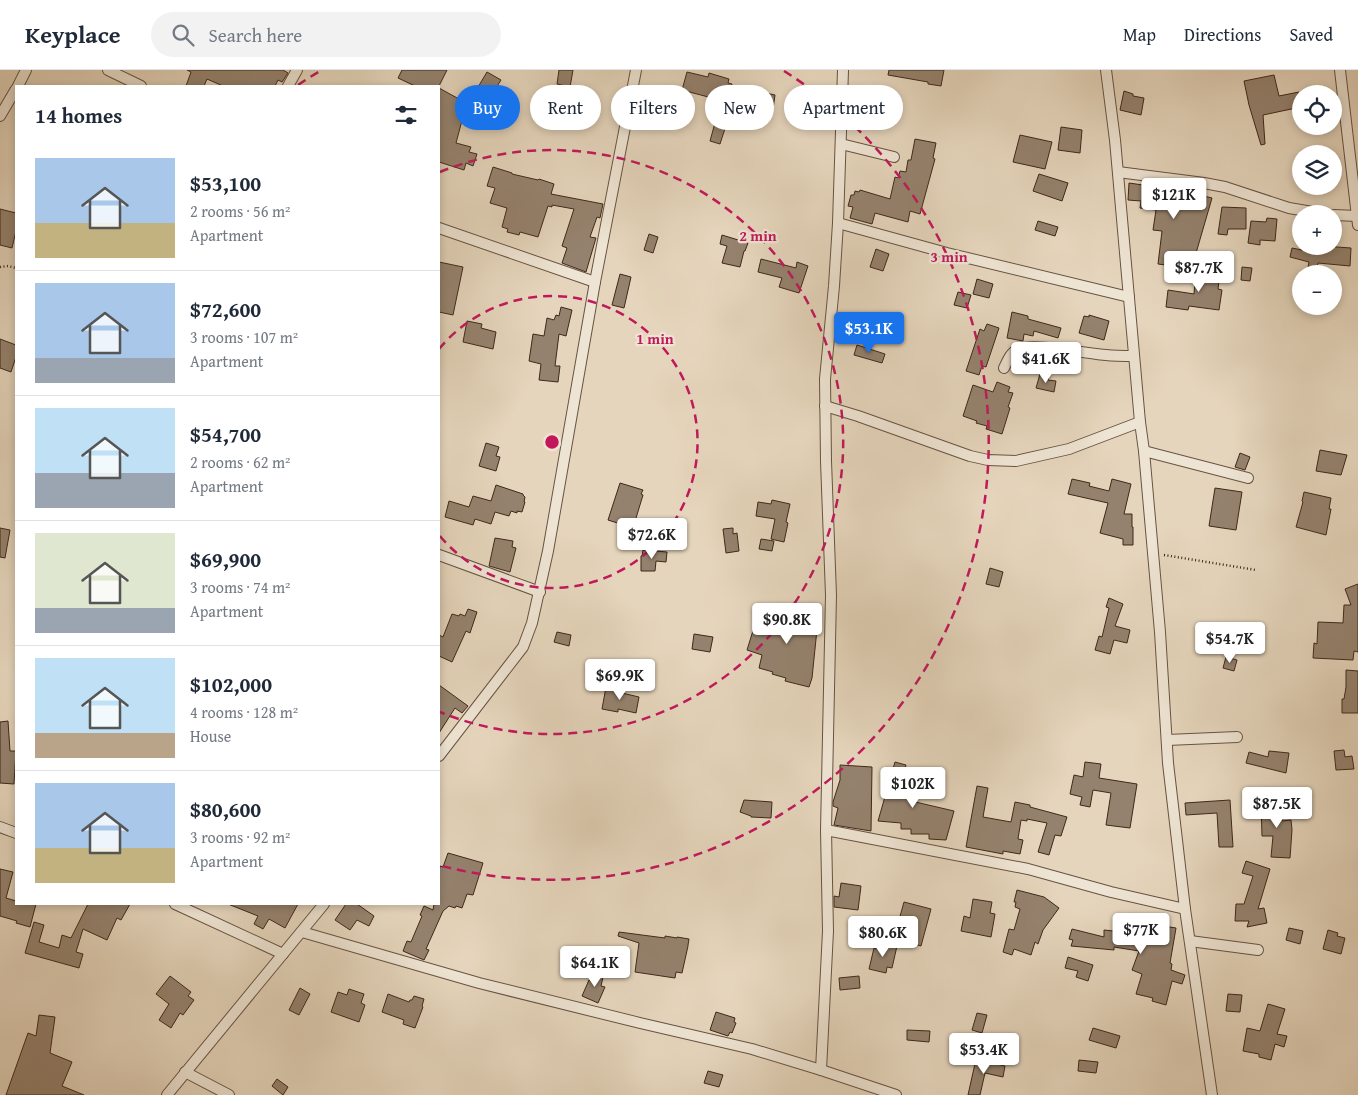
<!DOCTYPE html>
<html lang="en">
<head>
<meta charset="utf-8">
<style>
  :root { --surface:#fff; --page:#f2f2f3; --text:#1f2937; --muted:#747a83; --line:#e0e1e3; --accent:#1a73e8 }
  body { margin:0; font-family:"Gentium Book Plus",serif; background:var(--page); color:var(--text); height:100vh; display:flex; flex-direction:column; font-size:19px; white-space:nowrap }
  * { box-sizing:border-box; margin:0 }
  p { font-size:16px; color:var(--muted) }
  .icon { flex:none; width:28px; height:28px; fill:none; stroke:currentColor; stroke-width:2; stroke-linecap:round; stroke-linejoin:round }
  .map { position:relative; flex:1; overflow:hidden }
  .drawer { position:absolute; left:15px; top:15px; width:425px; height:820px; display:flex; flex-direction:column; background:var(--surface); border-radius:0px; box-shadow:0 2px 8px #0003 }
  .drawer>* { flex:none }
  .hud { position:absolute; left:455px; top:15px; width:475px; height:45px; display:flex; gap:10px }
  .tools { position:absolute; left:1292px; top:15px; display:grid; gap:10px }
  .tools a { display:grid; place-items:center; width:50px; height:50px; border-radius:50%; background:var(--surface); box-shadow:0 2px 8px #0003; font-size:25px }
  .price { position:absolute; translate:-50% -42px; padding:0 11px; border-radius:5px; background:#fff; color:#222; font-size:16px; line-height:32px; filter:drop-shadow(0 1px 2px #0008) }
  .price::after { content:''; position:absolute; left:50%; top:30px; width:15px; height:11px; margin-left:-8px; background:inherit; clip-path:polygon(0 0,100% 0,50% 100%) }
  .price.active { background:var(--accent); color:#fff }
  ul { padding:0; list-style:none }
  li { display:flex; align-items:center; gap:15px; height:125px; padding:0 20px }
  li+li { border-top:1px solid var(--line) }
  li span { display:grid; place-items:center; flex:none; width:140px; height:100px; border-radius:0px; color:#555 }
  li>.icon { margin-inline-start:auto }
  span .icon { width:60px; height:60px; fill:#fffc; stroke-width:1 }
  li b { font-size:21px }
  h2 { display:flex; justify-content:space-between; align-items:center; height:60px; padding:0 20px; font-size:21px }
  .pill { padding:0 18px; border-radius:22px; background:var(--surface); box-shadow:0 2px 8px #0003; font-size:18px; line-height:45px }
  .pill.active { background:var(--accent); color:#fff }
  header { display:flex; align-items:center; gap:30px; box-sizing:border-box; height:70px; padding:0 25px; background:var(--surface); border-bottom:1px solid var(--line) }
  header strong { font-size:24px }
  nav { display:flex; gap:28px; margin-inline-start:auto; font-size:18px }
  .search { width:350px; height:45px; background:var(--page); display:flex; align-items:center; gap:12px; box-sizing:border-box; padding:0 18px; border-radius:28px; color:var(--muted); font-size:19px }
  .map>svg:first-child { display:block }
</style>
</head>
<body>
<header>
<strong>Keyplace</strong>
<div class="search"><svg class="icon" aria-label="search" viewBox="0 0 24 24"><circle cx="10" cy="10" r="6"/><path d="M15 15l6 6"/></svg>Search here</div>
<nav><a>Map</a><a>Directions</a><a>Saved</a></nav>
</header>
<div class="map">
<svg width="1358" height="1025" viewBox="0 0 1358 1025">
  <rect width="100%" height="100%" fill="#e5d5bc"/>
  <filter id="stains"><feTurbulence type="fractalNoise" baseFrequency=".004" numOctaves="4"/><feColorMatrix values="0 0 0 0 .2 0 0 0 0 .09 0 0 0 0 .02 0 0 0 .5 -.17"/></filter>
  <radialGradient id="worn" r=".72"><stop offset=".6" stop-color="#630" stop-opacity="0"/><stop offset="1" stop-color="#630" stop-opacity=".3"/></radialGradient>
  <g fill="#95826e" stroke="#3f281a">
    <polygon points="187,0 283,0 288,3 282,12 278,10 275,16 223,16 207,9 204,16 186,16 191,2"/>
    <polygon points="402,0 447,0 439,16 415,16 398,8"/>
    <polygon points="559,0 573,0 570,17 557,14"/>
    <polygon points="889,0 944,0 941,16 928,14 928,12 888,5"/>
    <polygon points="487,2 501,10 483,38 479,36 472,48 464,43 456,73 471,77 469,82 477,84 473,96 466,93 464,100 439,92 439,18 468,34"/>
    <polygon points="687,2 708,7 709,3 729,9 728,13 732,14 727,32 682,20"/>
    <polygon points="1274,5 1279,26 1299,22 1301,37 1263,45 1265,74 1261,75 1249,35 1244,11"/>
    <polygon points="751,20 775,25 773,39 745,34 748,21"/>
    <polygon points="1124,21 1133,24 1133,26 1144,28 1141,45 1120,40"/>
    <polygon points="718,42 729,46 720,74 710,71"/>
    <polygon points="1061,57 1082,60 1080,83 1058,80"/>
    <polygon points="1020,65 1052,72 1045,99 1013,92"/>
    <polygon points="915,69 936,73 933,88 935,89 920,144 910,141 908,152 875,143 872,154 850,148 853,137 848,136 851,125 854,125 855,121 859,122 860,120 890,129 895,107 898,108 900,101 906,102 908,90 911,90"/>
    <polygon points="493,97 512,103 512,104 538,110 539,109 554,114 551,124 603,134 600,148 597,147 590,167 596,168 586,202 562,193 567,178 562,176 574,139 552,135 552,137 548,136 538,167 520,162 519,165 507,162 508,159 502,157 507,138 490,133 495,118 487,116"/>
    <polygon points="1039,104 1068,113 1062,131 1033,121"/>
    <polygon points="1129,113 1143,115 1143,113 1175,117 1175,119 1212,128 1192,197 1174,192 1174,196 1158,194 1162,161 1153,160 1156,140 1140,138 1141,131 1128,130"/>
    <polygon points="1222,137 1246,138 1246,159 1228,159 1227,165 1218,164"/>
    <polygon points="0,139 16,143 16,161 12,178 0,175"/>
    <polygon points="1267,148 1277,149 1275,171 1260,170 1260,175 1248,173 1251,151 1266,152"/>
    <polygon points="1038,151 1058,157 1055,166 1035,160"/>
    <polygon points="649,164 658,167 653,183 644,180"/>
    <polygon points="722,165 748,173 745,181 744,181 740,197 722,193 727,176 720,174"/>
    <polygon points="1323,176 1351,178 1350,196 1318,193 1317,199 1308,197 1309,192 1290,187 1292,178 1322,184"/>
    <polygon points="876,179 889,184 883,201 870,197"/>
    <polygon points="761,189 796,198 797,192 808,196 799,223 779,217 782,208 758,202"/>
    <polygon points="439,192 463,197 453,245 439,242"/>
    <polygon points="1242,197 1252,198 1250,211 1241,210"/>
    <polygon points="1196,199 1220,203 1218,219 1222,220 1219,240 1189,236 1188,240 1166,237 1168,220 1194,224"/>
    <polygon points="620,204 631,207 624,238 612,235"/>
    <polygon points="977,209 993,214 989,228 973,224"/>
    <polygon points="958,222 971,225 967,238 954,235"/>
    <polygon points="561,237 572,240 566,266 559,264 555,296 560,296 558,312 539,310 541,294 529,291 533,264 544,266 547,248 554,250 556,245 559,246"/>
    <polygon points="1012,242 1028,246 1028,249 1061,258 1058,268 1034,261 1033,266 1024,264 1023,271 1007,268"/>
    <polygon points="1089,245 1109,251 1104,270 1079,263 1084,246 1089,247"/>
    <polygon points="467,251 482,254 481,258 496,262 493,279 463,272"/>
    <polygon points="987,254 999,258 986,297 982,296 979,305 966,301 980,259 984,261"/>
    <polygon points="0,269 16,275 16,287 11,302 0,298"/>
    <polygon points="857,275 885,284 882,293 854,285"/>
    <polygon points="1040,304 1049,306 1048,310 1056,311 1054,322 1036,318"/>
    <polygon points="997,312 1010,317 1008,322 1013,323 1008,337 1010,338 1002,364 986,359 987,356 976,353 977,351 963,346 973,315 993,322"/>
    <polygon points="486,373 499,377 496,386 500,387 496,401 479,396"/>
    <polygon points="1320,380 1347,385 1341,405 1316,401"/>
    <polygon points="1240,383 1250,387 1245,400 1235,397"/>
    <polygon points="1072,409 1090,413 1089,416 1109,421 1112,409 1131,414 1124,444 1132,444 1132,457 1133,457 1133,475 1123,475 1123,469 1100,463 1108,433 1068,424"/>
    <polygon points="620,413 643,420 641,424 643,425 633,458 608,450"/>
    <polygon points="496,415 523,424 523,425 525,427 524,432 525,432 522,442 517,441 517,443 511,441 509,446 495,442 491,454 475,449 473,455 445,447 449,431 469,437 473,426 491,431"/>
    <polygon points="1215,418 1242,422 1236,460 1209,456"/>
    <polygon points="1304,422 1331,428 1329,439 1331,439 1326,465 1296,457 1303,432 1302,431"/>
    <polygon points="772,430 790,434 786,452 788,453 784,472 771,469 775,449 756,446 758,432 771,434"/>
    <polygon points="0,458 10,460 5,488 0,487"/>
    <polygon points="733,458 733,464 737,463 739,481 726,483 723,459"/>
    <polygon points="495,468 513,471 512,477 516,478 510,502 489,496"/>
    <polygon points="761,469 774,471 772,481 759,479"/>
    <polygon points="643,480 667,482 666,492 656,491 655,501 641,501 641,486 642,486"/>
    <polygon points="990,498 1003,502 999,517 986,514"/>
    <polygon points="1358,514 1358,582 1354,581 1353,590 1313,588 1314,573 1317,574 1318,552 1343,553 1344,535 1351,535 1345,519"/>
    <polygon points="1109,528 1123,534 1115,556 1130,560 1127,573 1114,570 1110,584 1095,580 1099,566 1102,567 1109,538 1106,537"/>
    <polygon points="794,538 819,540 812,608 809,617 785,611 786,608 772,604 773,602 759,598 762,585 747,580 756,551 759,552 757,543 792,553"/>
    <polygon points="468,539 477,542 470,563 466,561 452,592 439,586 439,565 443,567 452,544 459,546 460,544 465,546"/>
    <polygon points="557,562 571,565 569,576 554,572"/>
    <polygon points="694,564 713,567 710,582 692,579"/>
    <polygon points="1226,587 1237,590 1234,601 1223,598"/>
    <polygon points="1346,600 1358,601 1358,643 1342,643 1342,629 1344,629 1346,617"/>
    <polygon points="439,615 468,636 462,643 455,638 439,663"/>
    <polygon points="606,617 622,621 622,623 639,627 636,643 618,639 618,642 602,639"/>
    <polygon points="8,651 10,681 16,681 14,714 0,713 0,652"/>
    <polygon points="1344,680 1345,687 1352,686 1354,699 1336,700 1334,681"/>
    <polygon points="1269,681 1289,683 1286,703 1246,693 1249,682 1268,687"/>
    <polygon points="895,692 906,695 903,705 915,709 907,730 954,741 946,770 929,769 929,764 911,764 911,759 901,759 901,753 878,751"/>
    <polygon points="1085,692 1101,694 1099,708 1137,714 1130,758 1106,755 1111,723 1093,720 1090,737 1080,735 1082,727 1070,724 1074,705 1083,707"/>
    <polygon points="840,695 872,697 871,761 834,755 838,738 833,736 833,732 840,710"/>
    <polygon points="977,716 988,718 983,747 1011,752 1015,732 1030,735 1030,737 1067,747 1061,766 1055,765 1049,785 1038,782 1047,753 1027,749 1027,751 1021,750 1018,769 1023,770 1020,784 1003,781 1003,784 966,777"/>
    <polygon points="744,730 772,732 771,748 751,747 751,746 740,742"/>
    <polygon points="1230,730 1233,777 1219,777 1217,743 1186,745 1185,733"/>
    <polygon points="1282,732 1282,751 1291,750 1292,760 1290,788 1271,787 1273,766 1262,766 1261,733"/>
    <polygon points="448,783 483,793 473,825 467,824 462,838 456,836 455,838 449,836 443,841 426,879 429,880 424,890 403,881 407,871 411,872 422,846 420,845 424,836 433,840 434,834 439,834 439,802 440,796 443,797"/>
    <polygon points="1246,791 1270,799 1258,839 1264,838 1267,853 1247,857 1249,851 1235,851 1236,834 1244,834 1253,806 1242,803"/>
    <polygon points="0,799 13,802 6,828 16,831 16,834 36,834 30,857 16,853 17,851 0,846"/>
    <polygon points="841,813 861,816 858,840 834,837 834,826 839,827"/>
    <polygon points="1017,820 1044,827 1059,838 1043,860 1038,874 1035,872 1031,885 1014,879 1012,885 1003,882 1009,859 1014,860 1020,839 1015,837 1016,832 1014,832"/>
    <polygon points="973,829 992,832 990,843 995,844 991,867 961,861 964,846 970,848"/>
    <polygon points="904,832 931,839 921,876 894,868"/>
    <polygon points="88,834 130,834 121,850 117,848 107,870 83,859 76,882 83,884 79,898 25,883 34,852 44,855 39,872 59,878 62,865 71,868"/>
    <polygon points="228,834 298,834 285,858 269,849 263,859 254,854 258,846"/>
    <polygon points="346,834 357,834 374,846 369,856 357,850 350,860 335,850"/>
    <polygon points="1125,850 1176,858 1170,893 1172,894 1171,900 1185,905 1182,914 1172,911 1166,935 1152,931 1153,928 1136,924 1142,904 1132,900 1139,881 1114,877 1114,880 1071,876 1073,870 1069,869 1072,859 1104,867 1104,860 1123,862"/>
    <polygon points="1289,858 1303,861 1300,874 1286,870"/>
    <polygon points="1328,860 1338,863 1337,866 1345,868 1341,884 1323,879"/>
    <polygon points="619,862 665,868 665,866 677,868 677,867 689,869 688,875 688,876 682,903 676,902 675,908 635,902 639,873 618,866"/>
    <polygon points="881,872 897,876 892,898 887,897 886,903 869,899 874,878 879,879"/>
    <polygon points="1068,887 1093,895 1088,911 1076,907 1078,901 1065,898"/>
    <polygon points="594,902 604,903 601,916 605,917 598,933 582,926 589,910 592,912"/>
    <polygon points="170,906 191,922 188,926 194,930 183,945 180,943 171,958 159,950 169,934 156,924"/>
    <polygon points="859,906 860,918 840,920 839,908"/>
    <polygon points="300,918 310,924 299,945 289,940"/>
    <polygon points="349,919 364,924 361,933 365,935 359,952 331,942 338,922 347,925"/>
    <polygon points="388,924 409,932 410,930 412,930 414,926 424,929 422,936 423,937 415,958 403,954 404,950 382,942"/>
    <polygon points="1228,924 1242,925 1240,942 1226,941"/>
    <polygon points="1268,934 1285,939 1277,964 1287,966 1284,977 1275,974 1271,990 1259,987 1259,984 1243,981 1247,958 1260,961"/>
    <polygon points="716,942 735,948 734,952 736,953 732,963 730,962 728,966 710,960"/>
    <polygon points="977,943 987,945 982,963 972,960"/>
    <polygon points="39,945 55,947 50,983 72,992 62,1016 84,1025 6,1025 28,963 36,966"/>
    <polygon points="1093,958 1120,966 1116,978 1089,970"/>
    <polygon points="907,960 930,961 929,972 907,970"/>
    <polygon points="976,989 1005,996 1003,1007 985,1003 980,1025 968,1025"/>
    <polygon points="1079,990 1098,992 1096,1003 1078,1001"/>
    <polygon points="708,1001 723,1005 719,1017 704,1013"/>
    <polygon points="277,1009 288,1017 283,1025 272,1016"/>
  </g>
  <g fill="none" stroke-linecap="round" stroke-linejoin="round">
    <g stroke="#685342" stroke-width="12">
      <g id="street">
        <polyline points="108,0 141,16"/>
        <polyline points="1106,0 1115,70 1140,352 1144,381 1160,562 1168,693 1185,839 1212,1025"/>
        <polyline points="1340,0 1358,155"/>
        <polyline points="18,16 26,0"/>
        <polyline points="288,16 297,0"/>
        <polyline points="0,46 16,19"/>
        <polyline points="841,74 894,87"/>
        <polyline points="1118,102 1204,113 1225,117 1289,138 1324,144"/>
        <polyline points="1334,145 1357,146"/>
        <polyline points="838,153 947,183 1129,227"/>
        <polyline points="439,158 595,212"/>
        <path d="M1004,298C1007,292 1010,283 1017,280C1030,272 1089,284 1106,285C1115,286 1125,286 1134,286"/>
        <polyline points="825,336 858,346 970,386 988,390 1016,391 1069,379 1140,352"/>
        <polyline points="1144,381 1248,408"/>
        <polyline points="439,485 540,522"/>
        <polyline points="1167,670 1237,667"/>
        <polyline points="439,686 523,577 532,553 548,481 595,212 636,0"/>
        <polyline points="0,757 16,763"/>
        <polyline points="826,760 1028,799 1111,822 1185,839"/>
        <polyline points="175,834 283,884"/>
        <polyline points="302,862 479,913 640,953 752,979 821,1000 896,1025"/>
        <polyline points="1190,871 1258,880"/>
        <polyline points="821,1000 828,861 826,760 831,525 826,391 825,309 834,216 838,153 843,0"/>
        <polyline points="185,1002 229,1025"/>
        <polyline points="167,1025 324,834"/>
      </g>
    </g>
    <g stroke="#3f281a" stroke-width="2.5" stroke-dasharray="1 2.5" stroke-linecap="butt">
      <polyline points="0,197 8,196 16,198"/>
      <polyline points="1164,485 1256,500"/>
    </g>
    <use href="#street" stroke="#eee4d3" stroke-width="10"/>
  </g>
  <g fill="none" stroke="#c2185b" stroke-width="2.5" stroke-dasharray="9 6">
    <path d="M439 279A146 146 0 1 1 439 465"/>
    <path d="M440 102A292 292 0 1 1 440 642"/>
    <path d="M298 15A438 438 0 0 1 320 1M784 1A438 438 0 0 1 442 796"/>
  </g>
  <circle cx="552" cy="372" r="8" fill="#c2185b" stroke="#eee4d3" stroke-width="2.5"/>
  <g font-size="15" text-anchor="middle" font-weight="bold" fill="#c2185b" stroke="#eee4d3" stroke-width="4.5" stroke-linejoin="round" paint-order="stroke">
    <text x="758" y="171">2 min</text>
    <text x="949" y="192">3 min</text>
    <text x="655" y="274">1 min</text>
  </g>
  <rect width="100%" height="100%" filter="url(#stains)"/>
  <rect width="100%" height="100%" fill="url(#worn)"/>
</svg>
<div class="tools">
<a><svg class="icon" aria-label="locate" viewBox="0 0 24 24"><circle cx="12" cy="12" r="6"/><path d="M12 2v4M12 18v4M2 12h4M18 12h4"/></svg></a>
<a><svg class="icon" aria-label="layers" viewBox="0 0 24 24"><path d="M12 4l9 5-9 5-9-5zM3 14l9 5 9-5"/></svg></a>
<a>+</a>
<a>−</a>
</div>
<b class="price" style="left:1174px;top:150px">$121K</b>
<b class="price" style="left:1199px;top:223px">$87.7K</b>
<b class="price active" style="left:869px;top:284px">$53.1K</b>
<b class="price" style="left:1046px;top:314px">$41.6K</b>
<b class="price" style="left:652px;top:490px">$72.6K</b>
<b class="price" style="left:787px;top:575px">$90.8K</b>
<b class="price" style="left:1230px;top:594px">$54.7K</b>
<b class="price" style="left:620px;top:631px">$69.9K</b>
<b class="price" style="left:913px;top:739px">$102K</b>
<b class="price" style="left:1277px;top:759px">$87.5K</b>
<b class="price" style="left:1141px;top:885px">$77K</b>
<b class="price" style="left:883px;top:888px">$80.6K</b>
<b class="price" style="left:595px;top:918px">$64.1K</b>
<b class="price" style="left:984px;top:1005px">$53.4K</b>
<div class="hud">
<a class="pill active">Buy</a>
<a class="pill">Rent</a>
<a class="pill">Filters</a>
<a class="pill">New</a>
<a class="pill">Apartment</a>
</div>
<section class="drawer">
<h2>14 homes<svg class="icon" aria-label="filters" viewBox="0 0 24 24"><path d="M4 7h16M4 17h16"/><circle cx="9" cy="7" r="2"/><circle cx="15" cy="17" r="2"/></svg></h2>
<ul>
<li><span style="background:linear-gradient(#a9c7e8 65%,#c2b280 0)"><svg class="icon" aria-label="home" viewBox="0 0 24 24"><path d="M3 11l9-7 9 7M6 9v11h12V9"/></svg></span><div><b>$53,100</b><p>2 rooms · 56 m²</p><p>Apartment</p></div></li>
<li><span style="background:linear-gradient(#a9c7e8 75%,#9aa5b1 0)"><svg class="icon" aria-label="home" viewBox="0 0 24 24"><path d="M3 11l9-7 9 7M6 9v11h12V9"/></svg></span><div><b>$72,600</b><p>3 rooms · 107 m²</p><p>Apartment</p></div></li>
<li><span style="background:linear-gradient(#bfe0f5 65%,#9aa5b1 0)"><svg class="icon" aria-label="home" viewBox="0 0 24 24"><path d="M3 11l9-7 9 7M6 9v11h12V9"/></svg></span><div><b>$54,700</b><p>2 rooms · 62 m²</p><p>Apartment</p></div></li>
<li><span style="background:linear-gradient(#dfe7d0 75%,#9aa5b1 0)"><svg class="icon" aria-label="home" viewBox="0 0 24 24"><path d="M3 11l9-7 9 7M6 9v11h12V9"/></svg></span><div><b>$69,900</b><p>3 rooms · 74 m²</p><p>Apartment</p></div></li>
<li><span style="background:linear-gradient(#bfe0f5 75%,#b9a48a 0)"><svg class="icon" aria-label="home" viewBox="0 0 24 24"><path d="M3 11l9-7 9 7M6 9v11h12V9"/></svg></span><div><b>$102,000</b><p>4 rooms · 128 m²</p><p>House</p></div></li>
<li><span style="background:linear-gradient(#a9c7e8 65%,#c2b280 0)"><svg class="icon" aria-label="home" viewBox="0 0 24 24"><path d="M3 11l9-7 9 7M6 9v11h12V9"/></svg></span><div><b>$80,600</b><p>3 rooms · 92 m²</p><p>Apartment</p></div></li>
</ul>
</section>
</div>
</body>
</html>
